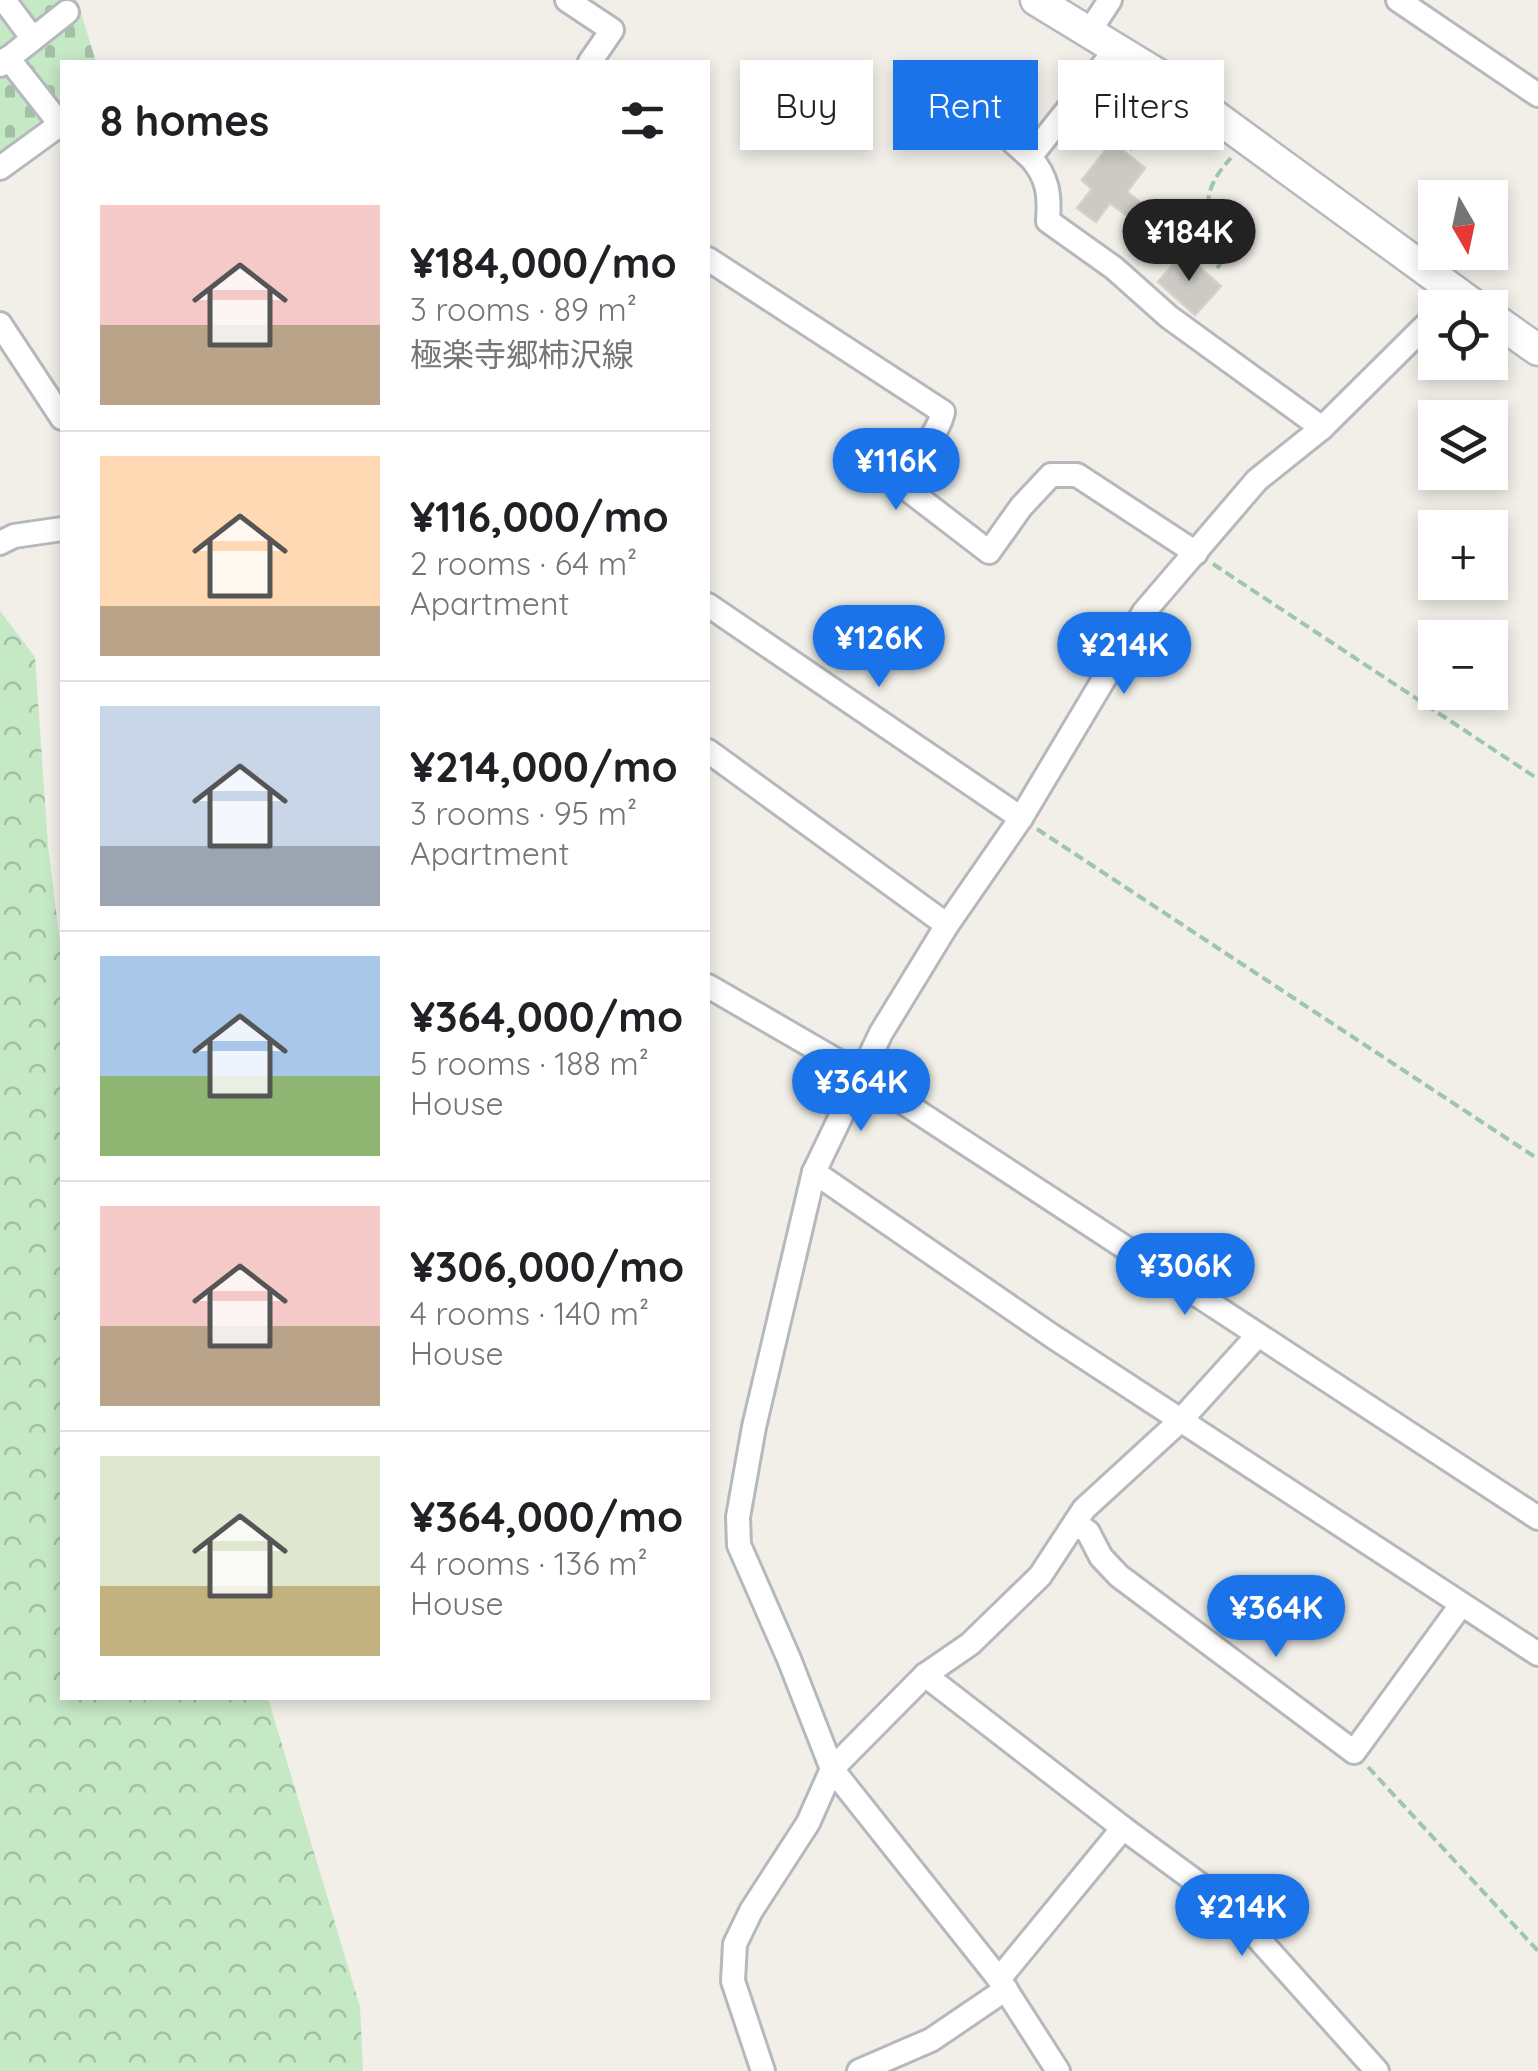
<!DOCTYPE html>
<html lang="en">
<head>
<meta charset="utf-8">
<style>
  :root { --surface:#fff; --page:#f2f2f2; --text:#202124; --muted:#757577; --line:#e0e0e0; --accent:#1a73e8 }
  body { margin:0; font-family:Quicksand,"Noto Sans JP",sans-serif; background:var(--page); color:var(--text); height:100vh; display:flex; flex-direction:column; font-size:38px; white-space:nowrap }
  * { box-sizing:border-box; margin:0 }
  p { font-size:32px; color:var(--muted) }
  .icon { flex:none; width:55px; height:55px; fill:none; stroke:currentColor; stroke-width:2; stroke-linecap:round; stroke-linejoin:round }
  .map { position:relative; flex:1; overflow:hidden }
  .side { position:absolute; left:60px; top:60px; width:650px; height:1640px; display:flex; flex-direction:column; background:var(--surface); border-radius:0px; box-shadow:0 5px 15px #0003 }
  .side>* { flex:none }
  .guide { position:absolute; left:740px; top:60px; width:648px; height:90px; display:flex; gap:20px }
  .needle { width:65px; rotate:171deg }
  .fabs { position:absolute; left:1418px; top:180px; display:grid; gap:20px }
  .fabs a { display:grid; place-items:center; width:90px; height:90px; border-radius:0px; background:var(--surface); box-shadow:0 5px 15px #0003; font-size:50px }
  .price { position:absolute; translate:-50% -85px; padding:0 22px; border-radius:35px; background:var(--accent); color:#fff; font-size:32px; line-height:65px; filter:drop-shadow(0 2px 5px #0008) }
  .price::after { content:''; position:absolute; left:50%; top:60px; width:30px; height:22px; margin-left:-15px; background:inherit; clip-path:polygon(0 0,100% 0,50% 100%) }
  .price.active { background:#222; color:#fff }
  ul { padding:0; list-style:none }
  li { display:flex; align-items:center; gap:30px; height:250px; padding:0 40px }
  li+li { border-top:2px solid var(--line) }
  li span { display:grid; place-items:center; flex:none; width:280px; height:200px; border-radius:0px; color:#555 }
  li>.icon { margin-inline-start:auto }
  span .icon { width:120px; height:120px; fill:#fffc; stroke-width:1 }
  li b { font-size:42px }
  h2 { display:flex; justify-content:space-between; align-items:center; height:120px; padding:0 40px; font-size:42px }
  .chip { padding:0 35px; border-radius:0px; background:var(--surface); box-shadow:0 5px 15px #0003; font-size:35px; line-height:90px }
  .chip.active { background:var(--accent); color:#fff }
  .map>svg:first-child { display:block }
</style>
</head>
<body>
<div class="map">
<svg width="1538" height="2071" viewBox="0 0 1538 2071">
  <defs>
    <pattern id="forest-crowns" width="20" height="18" patternUnits="userSpaceOnUse" patternTransform="scale(2.5)"><rect width="20" height="18" fill="#c5e8c5"/><path d="M2 6a3 3 0 1 1 6 0M12 15a3 3 0 1 1 6 0" fill="none" stroke="#a3c0a4"/></pattern>
    <pattern id="cemetery-stones" width="16" height="16" patternUnits="userSpaceOnUse" patternTransform="scale(2.5)"><rect width="16" height="16" fill="#c5e8c5"/><path d="M2 7V4a2 2 0 0 1 4 0v3zM10 15v-3a2 2 0 0 1 4 0v3z" fill="#a3c0a4"/></pattern>
  </defs>
  <rect width="100%" height="100%" fill="#f1efe8"/>
  <polygon fill="url(#forest-crowns)" points="0,611 35,657 48,846 62,959 62,1698 268,1698 360,2007 363,2071 0,2071"/>
  <polygon fill="url(#cemetery-stones)" points="0,0 77,0 96,62 62,62 62,132 0,176"/>
  <g fill="#cccac5" stroke="#d6d1c6" stroke-width="2.5">
    <polygon points="1112,142 1145,168 1127,192 1146,207 1134,221 1110,203 1096,222 1077,208 1092,189 1082,180"/>
    <polygon points="1183,253 1221,286 1195,315 1158,282"/>
  </g>
  <g fill="none" stroke-linecap="round" stroke-linejoin="round">
    <g stroke="#b5b8bc" stroke-width="28">
      <g id="minor">
        <polyline points="4,0 33,39"/>
        <polyline points="567,0 612,30 590,62"/>
        <polyline points="1398,0 1538,95"/>
        <polyline points="1089,32 1110,0"/>
        <path d="M1116,49L1030,157C1048,177 1050,195 1048,221L1114,268L1169,317L1322,428"/>
        <polyline points="8,58 60,124"/>
        <polyline points="0,65 67,12"/>
        <path d="M916,88C956,81 1001,133 1030,157"/>
        <polyline points="0,168 62,123"/>
        <path d="M708,259L943,412C937,440 907,460 907,489L989,552L1021,507L1051,475H1077L1196,553"/>
        <polyline points="0,324 62,418"/>
        <polyline points="0,543 14,536 62,529"/>
        <polyline points="708,605 1021,818"/>
        <polyline points="708,751 947,925"/>
        <polyline points="708,986 860,1074 1538,1518"/>
        <polyline points="814,1172 1052,1336 1538,1654"/>
        <polyline points="1075,1523 1088,1532 1101,1557 1119,1576 1354,1752 1461,1605"/>
        <polyline points="925,1675 1123,1828 999,1979"/>
        <polyline points="1123,1828 1229,1906 1377,2071"/>
        <polyline points="763,2071 733,1981 735,1944 751,1911 808,1823 832,1769 925,1675 970,1644 1040,1576 1084,1509 1181,1420 1258,1335"/>
        <polyline points="859,2071 931,2040 1006,1989"/>
        <polyline points="1058,2071 999,1979 832,1769 789,1659 739,1545 738,1517 754,1427 814,1172 881,1033 947,925 1021,818 1144,612 1257,480 1322,428 1435,316"/>
      </g>
    </g>
    <g stroke="#b6babf" stroke-width="35">
      <g id="secondary">
        <polyline points="1036,0 1159,75 1478,308"/>
        <polyline points="1490,316 1538,350"/>
      </g>
    </g>
    <g stroke="#9cc7a9" stroke-width="4" stroke-dasharray="10 5" stroke-linecap="butt">
      <polyline points="1130,150 1162,107"/>
      <path d="M1217,268L1232,249C1201,218 1200,191 1231,158"/>
      <polyline points="1213,564 1538,779"/>
      <polyline points="1037,829 1538,1159"/>
      <polyline points="1368,1767 1538,1951"/>
    </g>
    <use href="#minor" stroke="#fff" stroke-width="22"/>
    <use href="#secondary" stroke="#fff" stroke-width="30"/>
  </g>
</svg>
<div class="fabs">
<a><svg class="needle" viewBox="-14 -14 28 28"><path d="M0-13l5 13h-10z" fill="#e53935"/><path d="M0 13l5-13h-10z" fill="#757577"/></svg></a>
<a><svg class="icon" aria-label="locate" viewBox="0 0 24 24"><circle cx="12" cy="12" r="6"/><path d="M12 2v4M12 18v4M2 12h4M18 12h4"/></svg></a>
<a><svg class="icon" aria-label="layers" viewBox="0 0 24 24"><path d="M12 4l9 5-9 5-9-5zM3 14l9 5 9-5"/></svg></a>
<a>+</a>
<a>−</a>
</div>
<b class="price active" style="left:1189px;top:284px">¥184K</b>
<b class="price" style="left:896px;top:513px">¥116K</b>
<b class="price" style="left:879px;top:690px">¥126K</b>
<b class="price" style="left:1124px;top:697px">¥214K</b>
<b class="price" style="left:861px;top:1134px">¥364K</b>
<b class="price" style="left:1185px;top:1318px">¥306K</b>
<b class="price" style="left:1276px;top:1660px">¥364K</b>
<b class="price" style="left:1242px;top:1959px">¥214K</b>
<div class="guide">
<a class="chip">Buy</a>
<a class="chip active">Rent</a>
<a class="chip">Filters</a>
</div>
<section class="side">
<h2>8 homes<svg class="icon" aria-label="filters" viewBox="0 0 24 24"><path d="M4 7h16M4 17h16"/><circle cx="9" cy="7" r="2"/><circle cx="15" cy="17" r="2"/></svg></h2>
<ul>
<li><span style="background:linear-gradient(#f6c9c9 60%,#b9a48a 0)"><svg class="icon" aria-label="home" viewBox="0 0 24 24"><path d="M3 11l9-7 9 7M6 9v11h12V9"/></svg></span><div><b>¥184,000/mo</b><p>3 rooms · 89 m²</p><p>極楽寺郷柿沢線</p></div></li>
<li><span style="background:linear-gradient(#ffd9b3 75%,#b9a48a 0)"><svg class="icon" aria-label="home" viewBox="0 0 24 24"><path d="M3 11l9-7 9 7M6 9v11h12V9"/></svg></span><div><b>¥116,000/mo</b><p>2 rooms · 64 m²</p><p>Apartment</p></div></li>
<li><span style="background:linear-gradient(#c9d6e8 70%,#9aa5b1 0)"><svg class="icon" aria-label="home" viewBox="0 0 24 24"><path d="M3 11l9-7 9 7M6 9v11h12V9"/></svg></span><div><b>¥214,000/mo</b><p>3 rooms · 95 m²</p><p>Apartment</p></div></li>
<li><span style="background:linear-gradient(#a9c7e8 60%,#8fb573 0)"><svg class="icon" aria-label="home" viewBox="0 0 24 24"><path d="M3 11l9-7 9 7M6 9v11h12V9"/></svg></span><div><b>¥364,000/mo</b><p>5 rooms · 188 m²</p><p>House</p></div></li>
<li><span style="background:linear-gradient(#f6c9c9 60%,#b9a48a 0)"><svg class="icon" aria-label="home" viewBox="0 0 24 24"><path d="M3 11l9-7 9 7M6 9v11h12V9"/></svg></span><div><b>¥306,000/mo</b><p>4 rooms · 140 m²</p><p>House</p></div></li>
<li><span style="background:linear-gradient(#dfe7d0 65%,#c2b280 0)"><svg class="icon" aria-label="home" viewBox="0 0 24 24"><path d="M3 11l9-7 9 7M6 9v11h12V9"/></svg></span><div><b>¥364,000/mo</b><p>4 rooms · 136 m²</p><p>House</p></div></li>
</ul>
</section>
</div>
</body>
</html>
